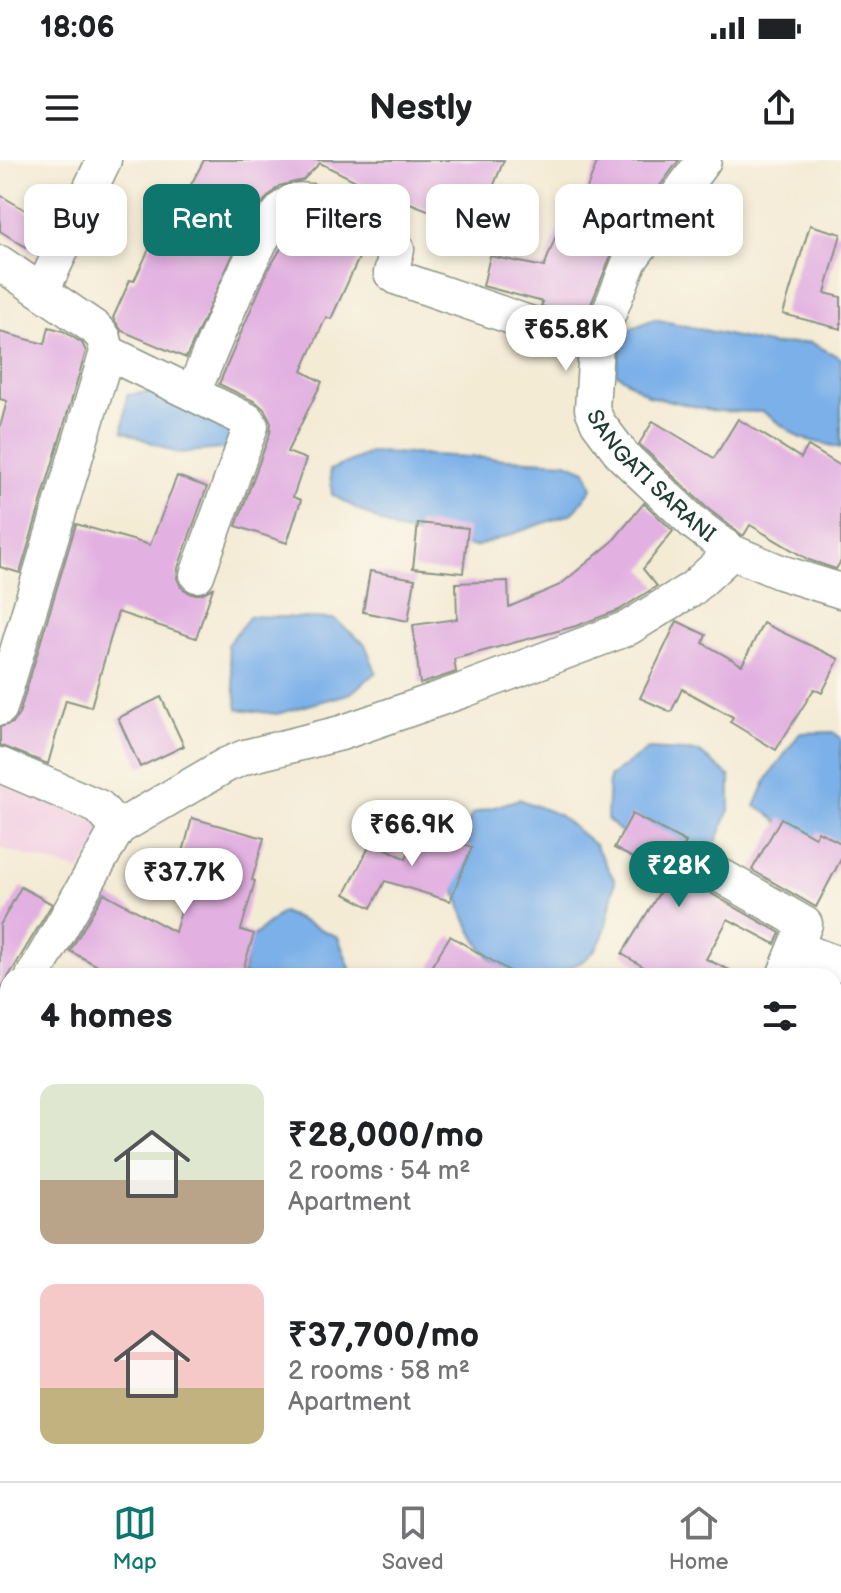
<!DOCTYPE html>
<html lang="en">
<head>
<meta charset="utf-8">
<style>
  :root { --surface:#fff; --page:#f2f2f2; --text:#202124; --muted:#757577; --line:#e0e0e0; --accent:#0f766e }
  body { margin:0; font-family:"Balsamiq Sans",sans-serif; background:var(--page); color:var(--text); height:100vh; display:flex; flex-direction:column; font-size:30px; white-space:nowrap }
  * { box-sizing:border-box; margin:0 }
  p { font-size:26px; color:var(--muted) }
  .icon { flex:none; width:44px; height:44px; fill:none; stroke:currentColor; stroke-width:2; stroke-linecap:round; stroke-linejoin:round }
  .map { position:relative; flex:1; overflow:hidden }
  .side { position:absolute; left:0px; top:808px; width:842px; height:514px; display:flex; flex-direction:column; background:var(--surface); border-radius:24px 24px 0 0; box-shadow:0 4px 12px #0003 }
  .side>* { flex:none }
  .guide { position:absolute; left:24px; top:24px; width:794px; height:72px; display:flex; gap:16px }
  .price { position:absolute; translate:-50% -68px; padding:0 18px; border-radius:28px; background:#fff; color:#222; font-size:26px; line-height:52px; filter:drop-shadow(0 2px 4px #0008) }
  .price::after { content:''; position:absolute; left:50%; top:48px; width:24px; height:18px; margin-left:-12px; background:inherit; clip-path:polygon(0 0,100% 0,50% 100%) }
  .price.current { background:var(--accent); color:#fff }
  ul { padding:0; list-style:none }
  li { display:flex; align-items:center; gap:24px; height:200px; padding:0 40px }
  li span { display:grid; place-items:center; flex:none; width:224px; height:160px; border-radius:16px; color:#555 }
  li>.icon { margin-inline-start:auto }
  span .icon { width:96px; height:96px; fill:#fffc; stroke-width:1 }
  li b { font-size:34px }
  h2 { display:flex; justify-content:space-between; align-items:center; height:96px; padding:0 40px; font-size:34px }
  .pill { padding:0 28px; border-radius:16px; background:var(--surface); box-shadow:0 4px 12px #0003; font-size:28px; line-height:72px }
  .pill.current { background:var(--accent); color:#fff }
  .status { display:flex; justify-content:space-between; align-items:center; height:56px; padding:0 40px; background:var(--surface); direction:ltr }
  .status svg { height:22px; fill:currentColor }
  header { display:flex; justify-content:space-between; align-items:center; height:104px; padding:0 40px; background:var(--surface); font-size:36px; font-weight:600 }
  .dock { display:flex; justify-content:space-around; align-items:center; height:112px; border-top:2px solid var(--line); background:var(--surface); font-size:22px; color:var(--muted) }
  .dock a { display:grid; justify-items:center; gap:4px }
  .dock .current { color:var(--accent) }
  .map>svg:first-child { display:block }
</style>
</head>
<body>
<div class="status"><b>18:06</b><svg viewBox="0 0 49 12"><path d="M0 12V9h3v3zM5 12V6h3v6zM10 12V3h3v9zM15 12V0h3v12zM26 1h20v11H26zM47 4h2v5h-2z"/></svg></div>
<header><svg class="icon" aria-label="menu" viewBox="0 0 24 24"><path d="M4 6h16M4 12h16M4 18h16"/></svg>Nestly<svg class="icon" aria-label="share" viewBox="0 0 24 24"><path d="M12 15V3M7 8l5-5 5 5M5 13v7h14v-7"/></svg></header>
<div class="map">
<svg width="841" height="1321" viewBox="0 0 841 1321">
  <rect width="100%" height="100%" fill="#fbf7ec"/>
  <filter id="ink" filterUnits="userSpaceOnUse"><feTurbulence type="fractalNoise" baseFrequency=".0125" numOctaves="2"/><feDisplacementMap in="SourceGraphic" scale="16" xChannelSelector="R" yChannelSelector="G"/><feConvolveMatrix kernelMatrix="1 2 1 2 8 2 1 2 1" color-interpolation-filters="sRGB"/></filter>
  <filter id="wash" filterUnits="userSpaceOnUse"><feTurbulence type="fractalNoise" baseFrequency=".006" numOctaves="4" result="noise"/><feDisplacementMap in="SourceGraphic" scale="32" xChannelSelector="R" yChannelSelector="G"/><feGaussianBlur stdDeviation="1.8" result="paint"/><feColorMatrix in="noise" values="0 0 0 0 0 0 0 0 0 0 0 0 0 0 0 0 0 1.4 0 .05"/><feComposite in="paint" operator="in"/></filter>
  <g filter="url(#wash)">
    <rect width="100%" height="100%" fill="#f4ebd5"/>
    <polygon fill="#f2cfe2" points="0,616 109,668 80,711 0,688"/>
    <g fill="#7cb0e9" stroke="#4e768e" stroke-width="2">
      <polygon points="654,159 773,185 810,182 841,198 841,288 800,278 763,252 715,251 649,236 616,213 623,172"/>
      <polygon points="173,229 209,242 244,287 177,293 123,271 127,235"/>
      <polygon points="372,292 566,302 586,310 592,328 573,353 475,387 394,369 332,335 330,310"/>
      <polygon points="250,456 334,459 365,484 376,512 351,533 277,554 238,549 227,485"/>
      <polygon points="833,572 841,578 841,687 800,681 767,653 755,646 767,619 800,573"/>
      <polygon points="648,589 700,592 730,617 730,647 712,693 675,695 622,673 607,659 609,617"/>
      <path d="M519,639L559,655L595,685L615,721C611,738 608,767 600,782C591,800 574,806 556,813C487,837 463,758 448,707L472,654Z"/>
      <polygon points="282,752 338,777 353,816 243,816 249,780"/>
      <polygon points="26,1314 125,1314 122,1321 36,1321 28,1318"/>
    </g>
    <g id="blocks">
      <g fill="#e2b0e1">
        <polygon points="204,0 504,0 476,69 410,43 405,55 366,37 370,28 320,3 303,20 279,26 261,44 245,68 186,198 122,171 113,158 130,120 134,121 160,66 167,70"/>
        <polygon points="598,0 679,0 639,54 636,52 632,64 614,88 585,159 541,146 543,142 483,126 490,96 544,107 564,54 575,59"/>
        <polygon points="0,35 50,65 34,92 0,71"/>
        <polygon points="300,60 363,89 331,159 326,157 302,211 322,222 287,292 306,299 293,337 301,340 287,383 236,366 270,273 271,263 264,249 256,242 219,224 267,112 292,70"/>
        <polygon points="810,65 841,74 825,133 841,137 841,169 783,154"/>
        <polygon points="49,167 63,171 82,183 86,191 20,413 0,407 0,267 7,241 0,239 0,172 45,184"/>
        <polygon points="738,259 801,298 808,286 841,306 841,401 836,409 809,400 750,365 744,375 742,375 707,348 639,284 653,261 714,298"/>
        <polygon points="177,316 207,327 178,408 177,418 181,427 191,434 201,434 213,428 196,478 118,452 91,547 66,540 48,604 0,585 0,567 13,563 19,554 76,364 150,385"/>
        <polygon points="644,343 673,371 643,409 657,426 619,450 576,466 454,499 456,512 420,524 413,465 457,459 456,423 508,421 509,447 560,425 612,382"/>
        <polygon points="418,363 468,368 463,413 413,408"/>
        <polygon points="370,411 415,419 408,461 363,452"/>
        <polygon points="677,461 706,475 703,483 742,505 763,463 839,499 822,533 814,529 776,590 730,562 733,557 682,529 671,552 640,538"/>
        <polygon points="161,537 184,586 140,607 118,558"/>
        <polygon points="632,654 686,682 678,697 704,711 705,726 712,734 780,773 775,784 728,759 706,799 742,816 659,816 622,794 669,717 614,688"/>
        <polygon points="192,658 264,678 252,720 255,721 241,770 254,774 241,816 116,816 70,791 104,733 175,772 196,700 182,696"/>
        <polygon points="781,658 815,677 818,671 841,683 841,699 816,747 752,710"/>
        <polygon points="418,668 472,687 450,741 385,721 371,748 345,734 372,681 406,699"/>
        <polygon points="21,727 52,744 0,831 0,765"/>
        <polygon points="450,776 518,816 446,816 431,807"/>
      </g>
    </g>
  </g>
  <g filter="url(#ink)">
    <use href="#blocks" fill-opacity="0" stroke="#8a9484" stroke-width="2"/>
    <g fill="none" stroke-linecap="round" stroke-linejoin="round">
      <g stroke="#8a9484" stroke-width="37">
        <g id="minor">
          <path id="s1" d="M704,0L630,100L596,186L592,249L598,263L623,296L694,363L732,392L780,412L841,431"/>
          <polyline points="0,103 95,168 104,178 107,192 0,548"/>
          <polyline points="42,131 104,0"/>
          <polyline points="107,192 247,260 251,266 197,415"/>
          <path d="M193,232C210,195 259,65 287,45C295,39 300,40 310,41L393,81L397,89L391,113L398,118L596,186"/>
          <polyline points="0,605 99,647 118,668"/>
          <polyline points="723,717 805,764 784,816"/>
          <polyline points="796,788 841,805"/>
          <polyline points="33,816 118,668 226,605 245,597 341,573 464,530 628,468 693,428 732,392"/>
          <polyline points="0,868 8,861"/>
          <polyline points="834,921 841,906"/>
          <polyline points="834,955 834,968"/>
          <polyline points="0,1126 8,1129"/>
          <polyline points="834,1266 841,1269"/>
          <polyline points="650,1314 661,1321"/>
          <polyline points="150,1321 153,1314"/>
        </g>
      </g>
      <use href="#minor" stroke="#fff" stroke-width="34"/>
    </g>
  </g>
  <g text-anchor="middle" dominant-baseline="central" stroke-width="6" stroke-linejoin="round" paint-order="stroke">
    <g font-size="22" fill="#1f3d34" stroke="#fbf7ec">
      <text stroke="none"><textPath href="#s1" startOffset="370">SANGATI SARANI</textPath></text>
    </g>
  </g>
</svg>
<b class="price" style="left:566px;top:213px">₹65.8K</b>
<b class="price" style="left:412px;top:708px">₹66.9K</b>
<b class="price current" style="left:679px;top:749px">₹28K</b>
<b class="price" style="left:184px;top:756px">₹37.7K</b>
<div class="guide">
<a class="pill">Buy</a>
<a class="pill current">Rent</a>
<a class="pill">Filters</a>
<a class="pill">New</a>
<a class="pill">Apartment</a>
</div>
<section class="side">
<h2>4 homes<svg class="icon" aria-label="filters" viewBox="0 0 24 24"><path d="M4 7h16M4 17h16"/><circle cx="9" cy="7" r="2"/><circle cx="15" cy="17" r="2"/></svg></h2>
<ul>
<li><span style="background:linear-gradient(#dfe7d0 60%,#b9a48a 0)"><svg class="icon" aria-label="home" viewBox="0 0 24 24"><path d="M3 11l9-7 9 7M6 9v11h12V9"/></svg></span><div><b>₹28,000/mo</b><p>2 rooms · 54 m²</p><p>Apartment</p></div></li>
<li><span style="background:linear-gradient(#f6c9c9 65%,#c2b280 0)"><svg class="icon" aria-label="home" viewBox="0 0 24 24"><path d="M3 11l9-7 9 7M6 9v11h12V9"/></svg></span><div><b>₹37,700/mo</b><p>2 rooms · 58 m²</p><p>Apartment</p></div></li>
</ul>
</section>
</div>
<nav class="dock">
<a class="current"><svg class="icon" aria-label="map" viewBox="0 0 24 24"><path d="M3 6l6-2 6 2 6-2v14l-6 2-6-2-6 2zM9 4v14M15 6v14"/></svg>Map</a>
<a><svg class="icon" aria-label="saved" viewBox="0 0 24 24"><path d="M7 4h10v16l-5-4-5 4z"/></svg>Saved</a>
<a><svg class="icon" aria-label="home" viewBox="0 0 24 24"><path d="M3 11l9-7 9 7M6 9v11h12V9"/></svg>Home</a>
</nav>
</body>
</html>
